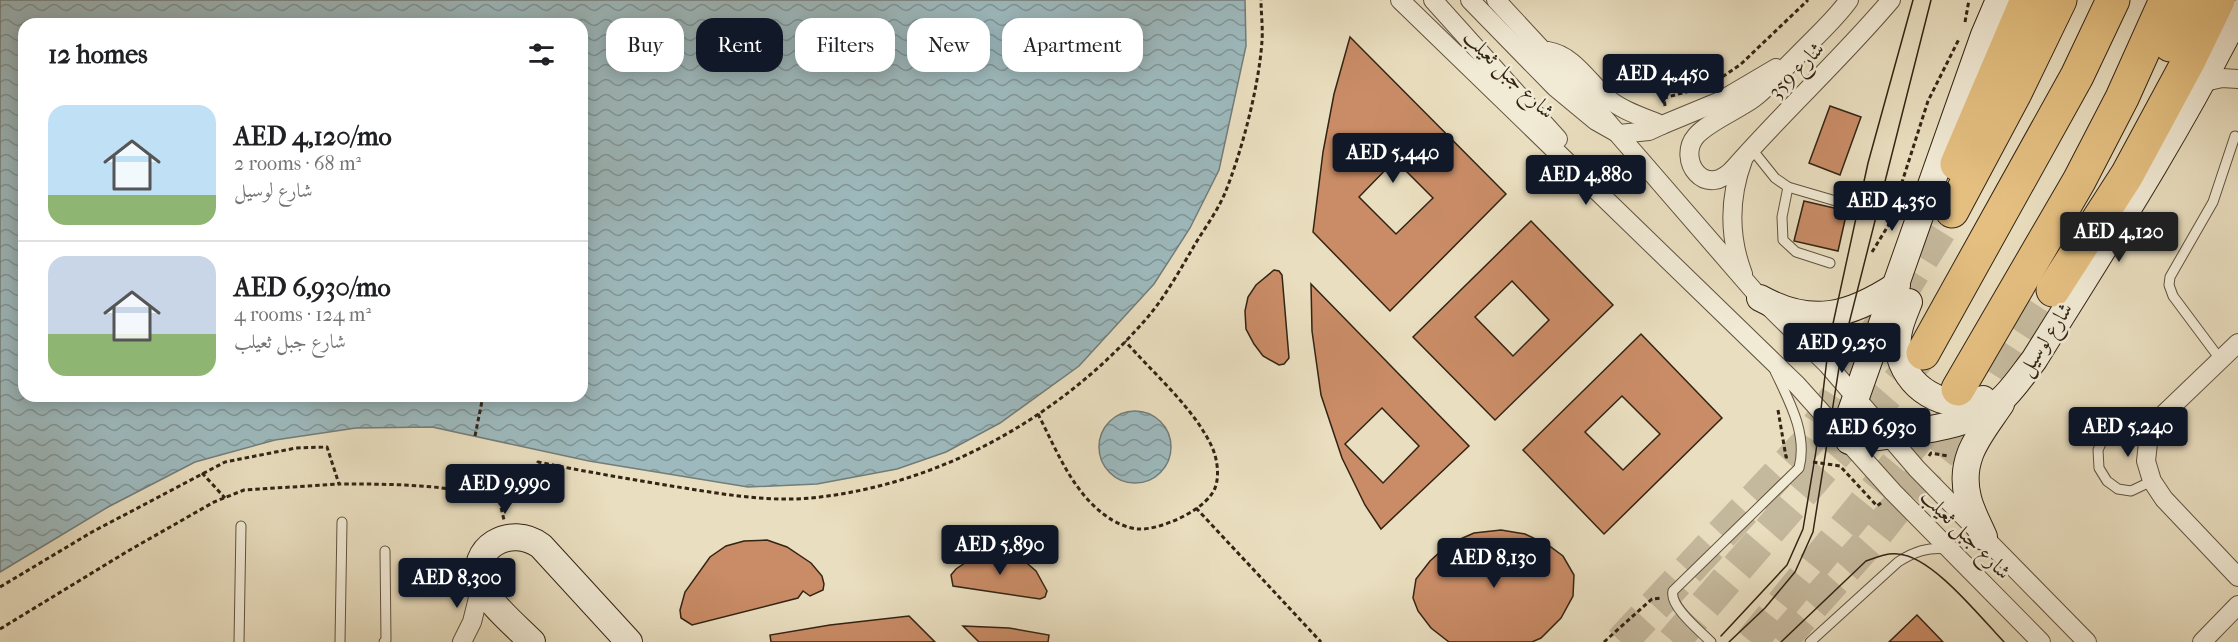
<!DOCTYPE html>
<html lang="en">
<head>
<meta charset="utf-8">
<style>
  :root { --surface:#fff; --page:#f2f2f2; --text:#202124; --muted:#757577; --line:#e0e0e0; --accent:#111827 }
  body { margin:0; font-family:"IM FELL French Canon",Amiri,serif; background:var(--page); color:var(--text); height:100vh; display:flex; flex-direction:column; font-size:22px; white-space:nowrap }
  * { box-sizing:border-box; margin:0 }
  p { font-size:20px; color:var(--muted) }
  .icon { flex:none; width:33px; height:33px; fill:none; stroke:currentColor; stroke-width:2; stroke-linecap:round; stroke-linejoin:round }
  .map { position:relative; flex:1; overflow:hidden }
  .side { position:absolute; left:18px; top:18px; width:570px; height:384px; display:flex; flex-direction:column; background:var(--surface); border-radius:18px; box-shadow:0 3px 15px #0003 }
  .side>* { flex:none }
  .banner { position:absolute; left:606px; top:18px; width:570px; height:54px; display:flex; gap:12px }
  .price { position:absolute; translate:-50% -51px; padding:0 14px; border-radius:6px; background:var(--accent); color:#fff; font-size:20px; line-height:39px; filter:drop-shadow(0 2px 3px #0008) }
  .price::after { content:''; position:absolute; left:50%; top:36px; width:18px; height:14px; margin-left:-9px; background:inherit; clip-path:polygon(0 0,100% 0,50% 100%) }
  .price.selected { background:#222; color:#fff }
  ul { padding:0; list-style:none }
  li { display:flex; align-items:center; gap:18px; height:150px; padding:0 30px }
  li+li { border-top:2px solid var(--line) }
  li span { display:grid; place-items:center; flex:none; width:168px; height:120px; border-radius:18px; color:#555 }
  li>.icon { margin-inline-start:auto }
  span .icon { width:72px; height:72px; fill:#fffc; stroke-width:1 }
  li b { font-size:26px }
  h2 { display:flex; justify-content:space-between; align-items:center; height:72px; padding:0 30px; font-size:26px }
  .pill { padding:0 21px; border-radius:18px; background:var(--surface); box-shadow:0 3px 15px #0003; font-size:21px; line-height:54px }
  .pill.selected { background:var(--accent); color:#fff }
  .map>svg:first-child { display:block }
</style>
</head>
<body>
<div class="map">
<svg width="2238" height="642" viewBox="0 0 2238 642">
  <defs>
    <pattern id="water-waves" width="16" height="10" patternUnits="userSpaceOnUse" patternTransform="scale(1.5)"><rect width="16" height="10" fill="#9db9bd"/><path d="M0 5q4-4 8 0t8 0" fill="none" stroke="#819698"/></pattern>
  </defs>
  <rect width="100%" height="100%" fill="#e9debf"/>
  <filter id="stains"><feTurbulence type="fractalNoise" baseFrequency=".00333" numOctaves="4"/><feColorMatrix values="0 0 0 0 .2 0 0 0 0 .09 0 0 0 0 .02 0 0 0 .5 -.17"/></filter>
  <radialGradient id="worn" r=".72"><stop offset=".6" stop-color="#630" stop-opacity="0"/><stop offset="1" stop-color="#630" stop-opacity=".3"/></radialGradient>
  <g fill="url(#water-waves)" stroke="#737d79" stroke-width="1.5" fill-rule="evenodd">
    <path d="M0,0H1245L1246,46L1219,170L1190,228L1154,284L1079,366L1000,423L946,452L897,469L817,484L748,487L589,461L432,427L356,428L275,440L195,462L108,507L0,572ZM24,24H582V396H24Z"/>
    <circle cx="1135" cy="447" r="36"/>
  </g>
  <g fill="#c98c66" stroke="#332414" stroke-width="1.5" fill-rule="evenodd">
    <path d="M1350,37L1506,194L1390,311L1313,232L1323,152L1334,94ZM1395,160L1433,198L1396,234L1359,197Z"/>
    <polygon points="1830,106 1861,117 1840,175 1809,163"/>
    <polygon points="1804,201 1847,211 1838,251 1794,241"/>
    <path d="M1531,221L1613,305L1495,420L1413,337ZM1512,281L1549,320L1513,356L1475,317Z"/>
    <polygon points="1274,270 1279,271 1282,275 1289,358 1284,364 1279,365 1263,356 1254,344 1246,329 1245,311 1248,297 1256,285"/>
    <path d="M1311,284L1469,446L1381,529L1365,505L1342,458L1321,395L1312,331ZM1382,408L1419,446L1383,483L1345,444Z"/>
    <path d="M1641,334L1722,418L1604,534L1523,450ZM1622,396L1660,434L1623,470L1585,432Z"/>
    <polygon points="1501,530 1525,534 1548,545 1563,556 1574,575 1573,596 1561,618 1541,638 1532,642 1449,642 1431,628 1418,611 1413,598 1416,579 1430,561 1449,544 1474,533"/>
    <polygon points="767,540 787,547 811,563 822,576 824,584 823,590 810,596 803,591 798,598 692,625 681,618 680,610 685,592 710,557 726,546 744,541"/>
    <polygon points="995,550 1010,552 1021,558 1036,571 1047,591 1045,597 1040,599 953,586 951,575 956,569 968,561"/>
    <polygon points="1917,615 1943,642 1889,642"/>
    <polygon points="909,616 935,642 771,642 770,635 830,625"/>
    <polygon points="963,626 1009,628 1049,635 1048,642 979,642"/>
  </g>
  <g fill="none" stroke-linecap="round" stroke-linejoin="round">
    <g stroke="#c5b99d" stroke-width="33" stroke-dasharray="33 16" stroke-linecap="butt">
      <polyline points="1621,642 1807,443 1952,211"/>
      <polyline points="1673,642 1923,353"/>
      <polyline points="1751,642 1958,389"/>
      <polyline points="1780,642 1875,535 1979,404 2053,290"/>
    </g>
    <g stroke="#60523f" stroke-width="11">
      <g id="lane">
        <polyline points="1751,148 1775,178 1788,187 1846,204"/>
        <polyline points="1788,187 1782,217 1783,240 1796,252 1830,263"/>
        <polyline points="2220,359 2173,296 2169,285 2170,277 2213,202 2235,136"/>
        <polyline points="2152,481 2131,491 2118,489 2107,481 2099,468 2098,450 2105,435 2121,421 2136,420 2154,427"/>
        <polyline points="239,642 241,526"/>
        <polyline points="340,642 342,522"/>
        <polyline points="384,642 386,640 385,551"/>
        <path d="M1711,642C1700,631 1669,606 1673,591L1799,468C1808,434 1789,401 1775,371"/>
        <path d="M1810,642L1898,562C1915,551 1928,547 1948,549"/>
      </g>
    </g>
    <g stroke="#60523f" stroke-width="20">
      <g id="street">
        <polyline points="1400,0 1797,385 1893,492 2041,642"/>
        <polyline points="1433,0 1558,139"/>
        <polyline points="1470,0 1555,87 1596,121 1619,134 1649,131 1662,125"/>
        <polyline points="1496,0 1585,96 1760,298 1827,364 1917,469 2087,642"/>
        <path d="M1849,0C1834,21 1814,38 1796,57C1782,70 1769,87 1754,98C1738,110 1708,122 1696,136C1676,159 1705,202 1735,167C1785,110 1842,58 1891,0"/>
        <path d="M1548,51C1573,55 1588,81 1606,97C1622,111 1643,117 1662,125L1720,101L1776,68"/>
        <polyline points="2200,83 2222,78 2238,79"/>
        <path d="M1743,160C1729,198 1729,237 1743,274"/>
        <polyline points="2238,343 2165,413 2154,427 2148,443 2146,461 2152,481 2164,499 2238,577"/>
        <polyline points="462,642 472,622 481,586"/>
        <polyline points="2202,642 2238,605"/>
      </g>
    </g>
    <g stroke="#332414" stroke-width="28">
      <g id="secondary">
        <path d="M1760,298C1812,327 1850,316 1897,285"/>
        <path d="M1909,302C1903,317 1896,332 1898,348C1904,388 1945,413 1983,399"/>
        <polyline points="1843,434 1984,35 1999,0"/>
        <path d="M1849,441C1890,434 1968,431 1999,402C2013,390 2023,374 2034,360C2105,246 2178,133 2238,13"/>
        <path d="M1984,537C1979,525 1971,511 1968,498C1958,458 1980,435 2001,404"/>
        <path d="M532,642C518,628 488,602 481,586C467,548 511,523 541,546L629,642"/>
      </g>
    </g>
    <g stroke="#332414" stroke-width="35">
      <g id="highway">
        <polyline points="2170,45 2190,0"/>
        <polyline points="1957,164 2027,0"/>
        <polyline points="1952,211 2015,93 2060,0"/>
        <polyline points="2053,290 2127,175 2188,62 2218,0"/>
        <polyline points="1923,353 2077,76 2113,0"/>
        <polyline points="1958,389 2079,181 2122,98 2166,0"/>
      </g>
    </g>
    <g stroke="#332414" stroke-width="3" stroke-dasharray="4.5 3" stroke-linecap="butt">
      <polyline points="1965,22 1969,0"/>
      <polyline points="1710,85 1740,65 1808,0"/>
      <polyline points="1665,106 1664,98 1704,87"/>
      <polyline points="1872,252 1888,226 1928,101 1959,39"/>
      <polyline points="1834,346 1849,355"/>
      <polyline points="1778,410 1786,457 1789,457"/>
      <path d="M1038,414C1057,451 1073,494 1109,518C1116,523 1130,529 1139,529C1160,530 1199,512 1211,495C1221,483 1218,460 1212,447C1194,408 1153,373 1125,341"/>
      <polyline points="475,436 483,396"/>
      <polyline points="1929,456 1931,453 1948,456"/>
      <polyline points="1813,462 1840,466 1877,506 1881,503"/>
      <polyline points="202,473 225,498"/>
      <path d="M499,499L513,469L534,475L538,462C587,472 635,480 684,488C729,495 774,503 820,497C946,482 1064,414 1147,318C1165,297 1180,270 1194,246C1204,229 1217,212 1225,193C1242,151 1259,86 1262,41C1263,27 1261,13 1261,0"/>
      <polyline points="1196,508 1321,642"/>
      <path d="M0,587L92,532L225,462L296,448L327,447L339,484C393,484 446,484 499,499L504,520"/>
      <polyline points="0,629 128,551 214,502 244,490 339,484"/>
      <polyline points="1604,642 1652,599 1661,598"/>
    </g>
    <use href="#lane" stroke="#f1ead5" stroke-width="9"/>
    <use href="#street" stroke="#f1ead5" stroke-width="18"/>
    <use href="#secondary" stroke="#f1ead5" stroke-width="26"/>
    <use href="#highway" stroke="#e4bf80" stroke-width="33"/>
    <g stroke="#332414" stroke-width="1.5">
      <polyline points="1721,636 1787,565 1803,529 1816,451 1829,342 1868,163 1913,0"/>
      <polyline points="1729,642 1765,608 1795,572 1813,532 1841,355 1931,0"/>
      <path d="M1781,642L1866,561C1877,557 1886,553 1898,554C1932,556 1980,617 2004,642"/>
    </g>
  </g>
  <g text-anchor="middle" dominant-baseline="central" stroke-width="5" stroke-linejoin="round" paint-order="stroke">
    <g font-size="21" fill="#332414" stroke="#f1ead5">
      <text transform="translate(1796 70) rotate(-46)">شارع 359</text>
      <text transform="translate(1509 74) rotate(44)">شارع جبل ثعيلب</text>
      <text transform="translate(2045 339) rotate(-57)">شارع لوسيل</text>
      <text transform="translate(1966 534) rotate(45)">شارع جبل ثعيلب</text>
    </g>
  </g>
  <rect width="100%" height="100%" filter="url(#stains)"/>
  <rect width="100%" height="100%" fill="url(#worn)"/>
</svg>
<b class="price" style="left:1663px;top:105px">AED 4,450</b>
<b class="price" style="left:1393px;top:184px">AED 5,440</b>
<b class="price" style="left:1586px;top:206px">AED 4,880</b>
<b class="price" style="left:1892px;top:232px">AED 4,350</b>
<b class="price selected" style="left:2119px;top:263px">AED 4,120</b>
<b class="price" style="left:1842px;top:374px">AED 9,250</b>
<b class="price" style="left:2128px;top:458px">AED 5,240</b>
<b class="price" style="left:1872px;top:459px">AED 6,930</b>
<b class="price" style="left:505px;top:515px">AED 9,990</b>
<b class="price" style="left:1000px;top:576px">AED 5,890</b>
<b class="price" style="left:1494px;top:589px">AED 8,130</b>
<b class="price" style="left:457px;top:609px">AED 8,300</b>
<div class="banner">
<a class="pill">Buy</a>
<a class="pill selected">Rent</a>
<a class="pill">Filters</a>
<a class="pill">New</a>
<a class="pill">Apartment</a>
</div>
<section class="side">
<h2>12 homes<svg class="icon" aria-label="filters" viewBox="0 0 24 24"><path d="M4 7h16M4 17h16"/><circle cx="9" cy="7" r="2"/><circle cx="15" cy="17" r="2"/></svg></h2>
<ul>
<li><span style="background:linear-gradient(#bfe0f5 75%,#8fb573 0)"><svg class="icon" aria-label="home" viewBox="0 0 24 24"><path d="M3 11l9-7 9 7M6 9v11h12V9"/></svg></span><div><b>AED 4,120/mo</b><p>2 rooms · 68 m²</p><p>شارع لوسيل</p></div></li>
<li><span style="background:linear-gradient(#c9d6e8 65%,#8fb573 0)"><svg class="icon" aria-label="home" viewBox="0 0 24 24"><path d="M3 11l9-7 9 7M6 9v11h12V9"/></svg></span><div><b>AED 6,930/mo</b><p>4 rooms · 124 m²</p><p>شارع جبل ثعيلب</p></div></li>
</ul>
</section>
</div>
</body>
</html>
